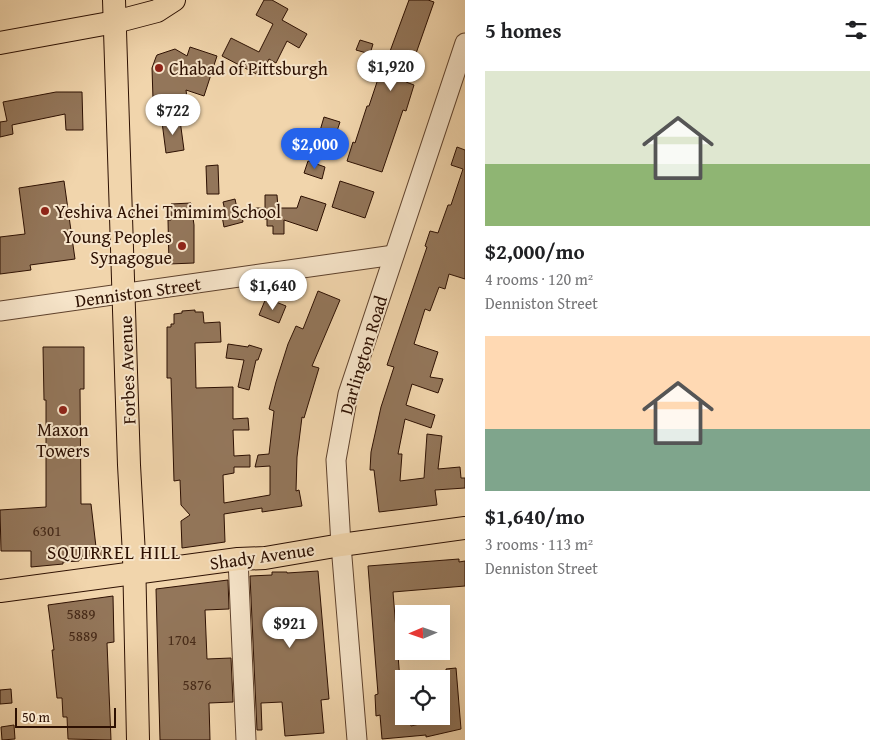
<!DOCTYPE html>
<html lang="en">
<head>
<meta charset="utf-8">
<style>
  :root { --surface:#fff; --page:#f2f2f2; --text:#202124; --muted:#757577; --accent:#2563eb }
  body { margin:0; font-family:"Gentium Book Plus",serif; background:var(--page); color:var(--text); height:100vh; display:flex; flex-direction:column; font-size:19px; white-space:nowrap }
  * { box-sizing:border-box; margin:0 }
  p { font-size:16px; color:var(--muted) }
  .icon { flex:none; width:28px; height:28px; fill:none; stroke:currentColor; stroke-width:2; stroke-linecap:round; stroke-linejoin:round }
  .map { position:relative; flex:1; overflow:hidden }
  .side { display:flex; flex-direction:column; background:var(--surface); width:425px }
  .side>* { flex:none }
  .needle { width:32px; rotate:268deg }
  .fabs { position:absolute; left:395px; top:605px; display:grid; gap:10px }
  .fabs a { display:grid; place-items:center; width:55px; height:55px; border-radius:0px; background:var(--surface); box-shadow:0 5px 20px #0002; font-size:25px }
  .scale { position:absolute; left:15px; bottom:12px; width:101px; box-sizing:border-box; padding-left:5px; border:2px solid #2d1002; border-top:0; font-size:14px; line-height:18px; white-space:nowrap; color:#2d1002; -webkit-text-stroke:4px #f6e4c9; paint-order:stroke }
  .price { position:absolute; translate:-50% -42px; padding:0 11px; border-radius:18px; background:#fff; color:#222; font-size:16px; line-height:32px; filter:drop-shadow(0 1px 2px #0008) }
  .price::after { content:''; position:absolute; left:50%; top:30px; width:15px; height:11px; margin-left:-8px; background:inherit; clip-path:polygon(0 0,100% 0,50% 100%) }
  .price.active { background:var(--accent); color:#fff }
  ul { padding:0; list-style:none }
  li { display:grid; align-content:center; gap:10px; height:265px; padding:0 20px }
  li span { display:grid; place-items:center; height:155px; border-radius:0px; color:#555 }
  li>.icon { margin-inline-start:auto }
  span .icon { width:90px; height:90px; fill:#fffc; stroke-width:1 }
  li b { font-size:21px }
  h2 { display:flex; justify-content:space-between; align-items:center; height:60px; padding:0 20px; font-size:21px }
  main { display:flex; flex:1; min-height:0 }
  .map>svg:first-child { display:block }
</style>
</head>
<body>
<main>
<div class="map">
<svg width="465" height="740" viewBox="0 0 465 740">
  <rect width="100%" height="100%" fill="#f1d5ac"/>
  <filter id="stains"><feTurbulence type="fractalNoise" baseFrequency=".004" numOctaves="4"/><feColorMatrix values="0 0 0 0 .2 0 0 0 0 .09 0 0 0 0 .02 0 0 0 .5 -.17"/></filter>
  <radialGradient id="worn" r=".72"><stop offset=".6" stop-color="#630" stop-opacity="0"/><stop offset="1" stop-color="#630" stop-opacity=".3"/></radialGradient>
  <g fill="#93765a" stroke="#2d1002">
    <polygon points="264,0 272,0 288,9 282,20 307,34 299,48 287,41 276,63 269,59 260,76 222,56 231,38 259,52 273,24 256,15"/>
    <polygon points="409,0 428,0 434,2 406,82 414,85 406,111 403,110 382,172 347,161 353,142 355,143 367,106 369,106 380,73 391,77 398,57 389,54"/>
    <polygon points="360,40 373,44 370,54 356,50"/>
    <polygon points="190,47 217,56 204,96 186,90 187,98 153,99 152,68 156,57 157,55 175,49 187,56"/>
    <polygon points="56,92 82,92 83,130 66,130 65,114 12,125 13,134 0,137 0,122 7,121 3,102"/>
    <polygon points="324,117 340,122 332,146 317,141"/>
    <polygon points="180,120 184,150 166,153 162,122"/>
    <polygon points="457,147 465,150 465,279 449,274 445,289 439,287 430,311 425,309 414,344 438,352 430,377 443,379 438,393 412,384 406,405 435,415 431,428 405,419 398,454 402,454 400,481 424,478 427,434 442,436 438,469 460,467 461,478 465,478 465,488 435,490 437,505 379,512 374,470 370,470 371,452 381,407 394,367 387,365 427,247 425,246 430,231 438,233 448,205 451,205 463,169 451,165"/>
    <polygon points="308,161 325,167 322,179 304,173"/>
    <polygon points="218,165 219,194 207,194 206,166"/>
    <polygon points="64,181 75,259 30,265 31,270 0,274 0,237 25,234 19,188"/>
    <polygon points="340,181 374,192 365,218 332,207"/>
    <polygon points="265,195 277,195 278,208 297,208 301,196 326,204 317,231 284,220 284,234 273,234 273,226 267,226 267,219 262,219 262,213 254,210 254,208 265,208"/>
    <polygon points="235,199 238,213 241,212 243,222 224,227 222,216 226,215 223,202"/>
    <polygon points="191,203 194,225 194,263 169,264 168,220 171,220 171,204"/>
    <polygon points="318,291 340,300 312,366 319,368 304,418 302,417 297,457 296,491 299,490 302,506 262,512 262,508 224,514 225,542 182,548 181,521 190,515 181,505 180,480 174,481 171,378 167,378 167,327 171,327 171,324 174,324 174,314 182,313 182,311 195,310 195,312 203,312 204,323 220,322 221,342 195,343 196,388 233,387 233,419 248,418 249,430 233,430 234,456 250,455 250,467 234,467 234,473 223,475 224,503 270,495 270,466 255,467 258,455 269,454 274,411 269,409 276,382 288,344 296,326 303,329"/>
    <polygon points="266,298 286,306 279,323 259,315"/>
    <polygon points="228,344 248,347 249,345 262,349 258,360 256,360 249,390 238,387 244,360 226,358"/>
    <polygon points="43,347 84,347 84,389 80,389 81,504 91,504 96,547 109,547 109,558 79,559 79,561 63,562 63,564 31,567 31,551 1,551 0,510 46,507 46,400 44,400"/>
    <polygon points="459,559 459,562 465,561 465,586 393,592 401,693 404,692 404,722 410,721 411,726 449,717 446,669 456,668 461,729 426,737 426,735 382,739 380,715 376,716 375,695 378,694 368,566"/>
    <polygon points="318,571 329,699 321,700 324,733 285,736 282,702 261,703 262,730 257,730 250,576 272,575 272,572 287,572 287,573"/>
    <polygon points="228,580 229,609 205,610 207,659 231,658 233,702 209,703 210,740 160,740 156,589"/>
    <polygon points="113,596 114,642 107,643 111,740 68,739 67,717 63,717 62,698 57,698 52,650 54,650 48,605"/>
    <polygon points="11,689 12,703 0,704 0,690"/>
    <polygon points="14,725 15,739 2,740 1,727"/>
  </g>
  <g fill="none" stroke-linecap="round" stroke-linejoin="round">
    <g stroke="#5e412c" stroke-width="21">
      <g id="minor">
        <polyline points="0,311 394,255"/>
        <polyline points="238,559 246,740"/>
        <polyline points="357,740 341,545 336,460 348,394 465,43"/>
      </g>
    </g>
    <g stroke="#2d1002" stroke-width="24">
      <g id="major">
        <polyline points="114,0 129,465 134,555 138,740"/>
        <polyline points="0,43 115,22 157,11 174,0"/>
        <polyline points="0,591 238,559 265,558 341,545 465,528"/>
      </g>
    </g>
    <use href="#minor" stroke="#f6e4c9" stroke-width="19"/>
    <use href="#major" stroke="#f1d5ac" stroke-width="22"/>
  </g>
  <g fill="#8f2418" stroke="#f6e4c9" stroke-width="2">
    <circle cx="159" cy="68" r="5"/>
    <circle cx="45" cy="211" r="5"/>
    <circle cx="182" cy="246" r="5"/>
    <circle cx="63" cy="410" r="5"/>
  </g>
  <g text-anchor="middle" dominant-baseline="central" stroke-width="4" stroke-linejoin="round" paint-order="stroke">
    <g font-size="15" fill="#462a18">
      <text x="47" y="530">6301</text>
      <text x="81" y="613">5889</text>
      <text x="83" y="635">5889</text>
      <text x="182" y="639">1704</text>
      <text x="197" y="684">5876</text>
    </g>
    <g font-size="18" fill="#2d1002" stroke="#f6e4c9" text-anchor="start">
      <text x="169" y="68">Chabad of Pittsburgh</text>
      <text x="55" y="211">Yeshiva Achei Tmimim School</text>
      <text x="172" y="236" text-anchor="end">Young Peoples<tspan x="172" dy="21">Synagogue</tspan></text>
      <text x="63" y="429" text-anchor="middle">Maxon<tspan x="63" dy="21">Towers</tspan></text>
    </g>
    <g font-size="18" fill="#2d1002" stroke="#f6e4c9">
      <text transform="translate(138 292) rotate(-8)">Denniston Street</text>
      <text transform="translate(363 355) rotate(-73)">Darlington Road</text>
      <text transform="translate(127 370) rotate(-92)">Forbes Avenue</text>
      <text transform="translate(262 556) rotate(-8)">Shady Avenue</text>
    </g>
    <g font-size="19" letter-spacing="1" fill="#2d1002" stroke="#f6e4c9">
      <text x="114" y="552">SQUIRREL HILL</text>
    </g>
  </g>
  <rect width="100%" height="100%" filter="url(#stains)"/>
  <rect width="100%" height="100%" fill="url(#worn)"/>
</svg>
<div class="fabs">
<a><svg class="needle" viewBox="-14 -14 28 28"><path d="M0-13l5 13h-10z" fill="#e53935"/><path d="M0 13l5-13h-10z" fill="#757577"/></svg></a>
<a><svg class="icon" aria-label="locate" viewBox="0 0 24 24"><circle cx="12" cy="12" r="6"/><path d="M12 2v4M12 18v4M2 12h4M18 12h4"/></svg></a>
</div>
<div class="scale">50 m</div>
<b class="price" style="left:391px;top:92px">$1,920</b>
<b class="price" style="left:173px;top:136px">$722</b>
<b class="price active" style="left:315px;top:170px">$2,000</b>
<b class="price" style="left:273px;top:311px">$1,640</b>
<b class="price" style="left:290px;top:649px">$921</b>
</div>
<section class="side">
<h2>5 homes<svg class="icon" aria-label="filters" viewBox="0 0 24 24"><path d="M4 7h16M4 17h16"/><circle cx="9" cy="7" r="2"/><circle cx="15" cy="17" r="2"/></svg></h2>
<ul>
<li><span style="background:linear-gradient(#dfe7d0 60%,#8fb573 0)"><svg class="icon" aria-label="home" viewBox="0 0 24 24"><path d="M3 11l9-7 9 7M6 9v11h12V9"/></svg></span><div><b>$2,000/mo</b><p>4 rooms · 120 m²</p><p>Denniston Street</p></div></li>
<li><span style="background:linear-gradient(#ffd9b3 60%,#7fa58c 0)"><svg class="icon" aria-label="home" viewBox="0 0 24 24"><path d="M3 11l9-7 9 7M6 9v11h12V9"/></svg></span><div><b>$1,640/mo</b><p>3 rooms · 113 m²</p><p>Denniston Street</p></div></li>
</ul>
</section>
</main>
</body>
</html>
